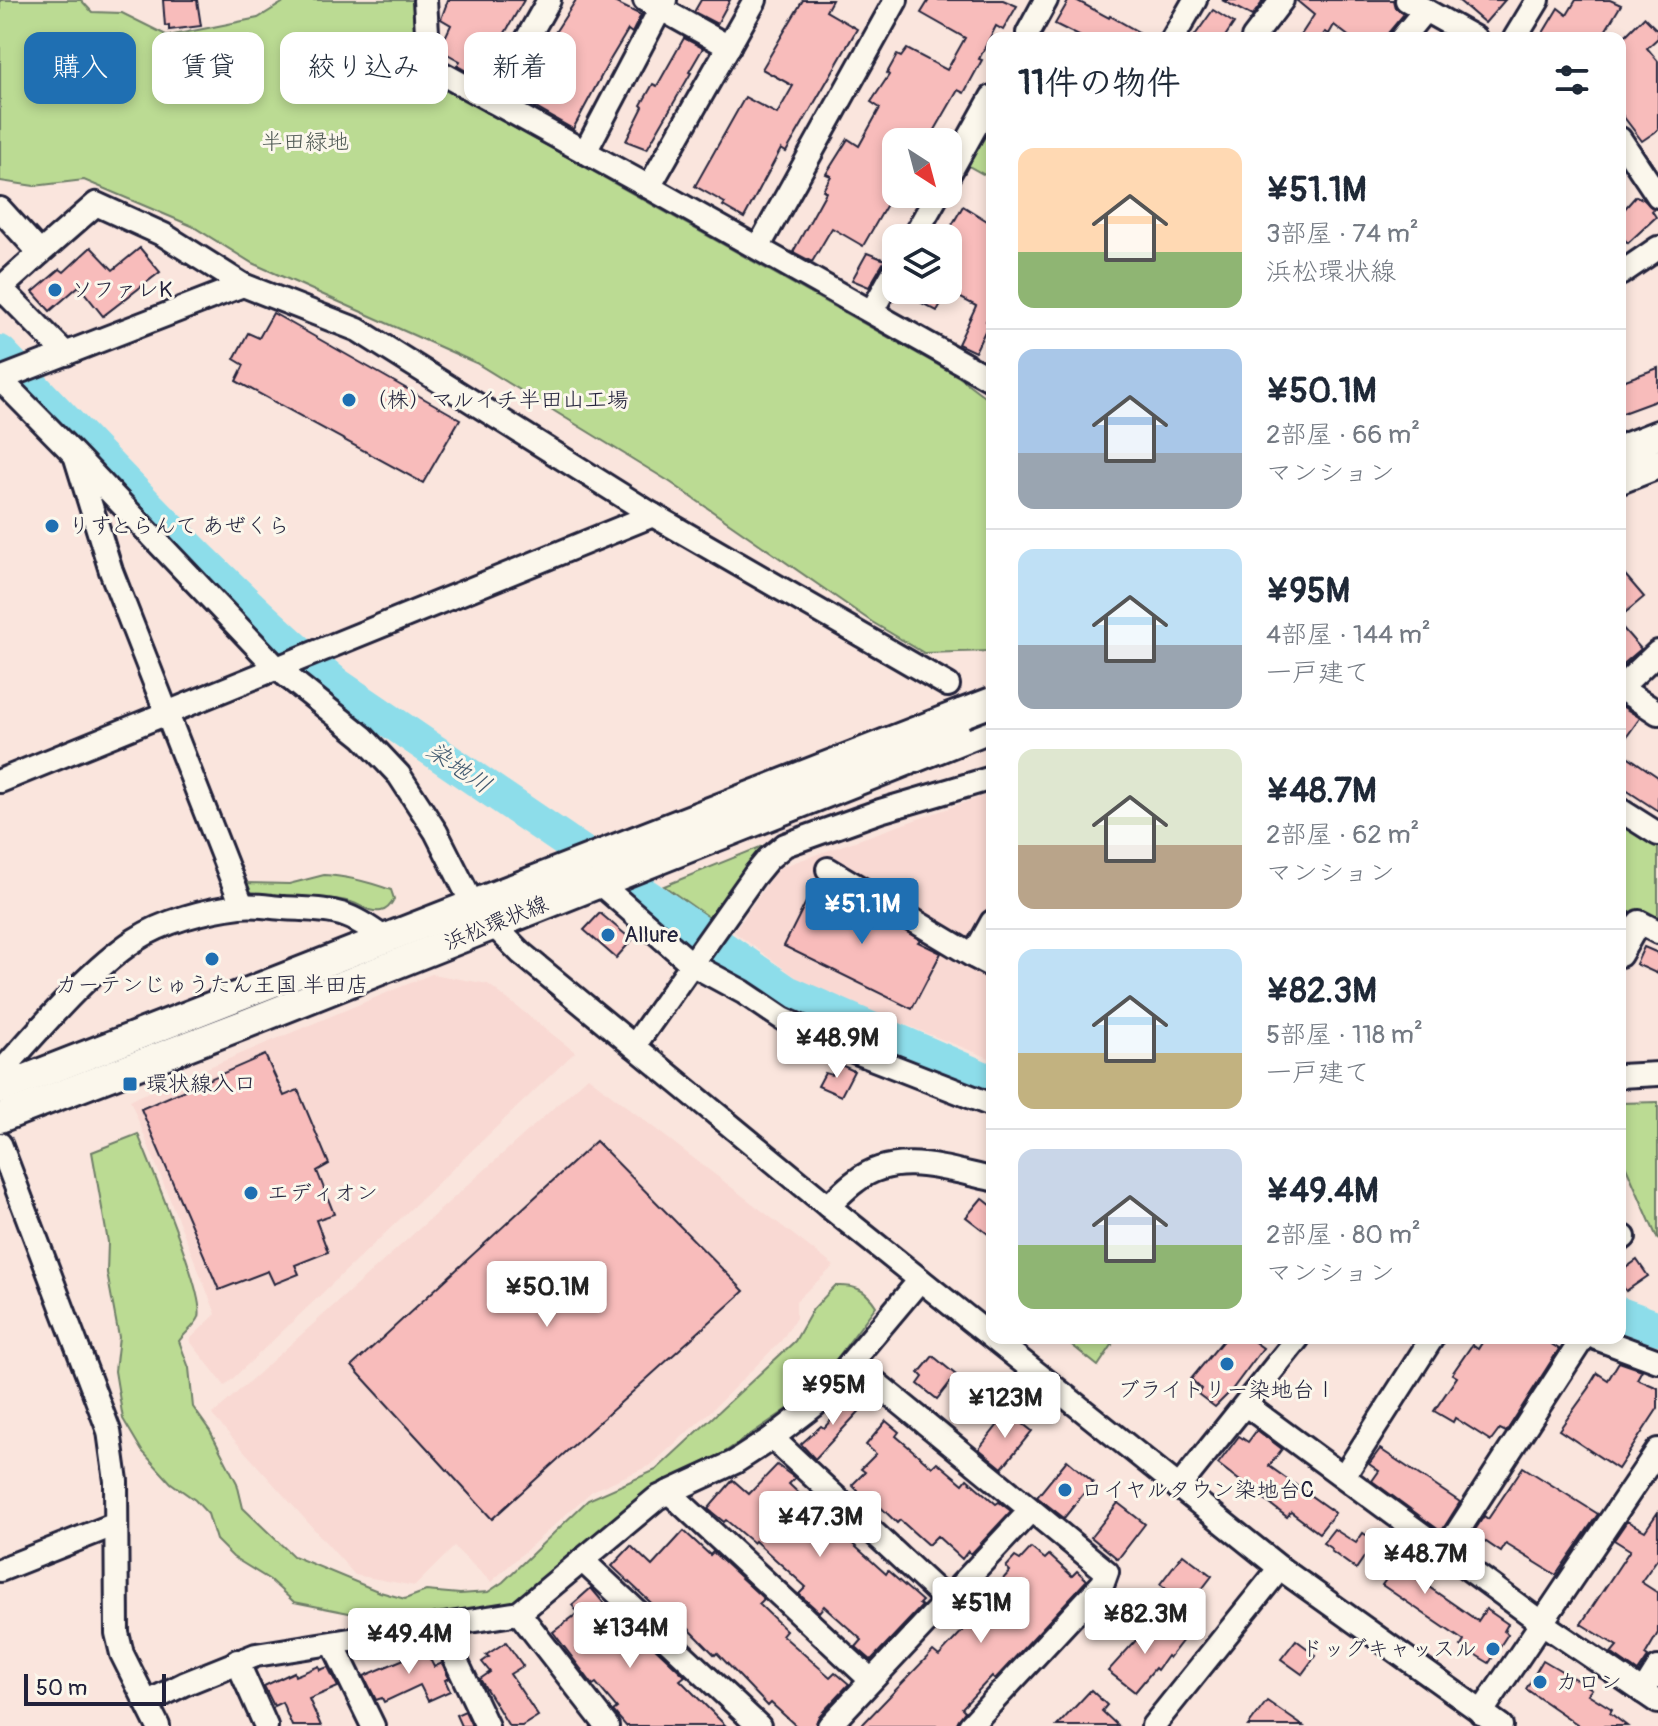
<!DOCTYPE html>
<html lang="ja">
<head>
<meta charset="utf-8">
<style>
  :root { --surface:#fff; --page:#f6f6f7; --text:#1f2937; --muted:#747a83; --line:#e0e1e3; --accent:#1f6fb2 }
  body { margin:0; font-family:Pangolin,"Klee One",sans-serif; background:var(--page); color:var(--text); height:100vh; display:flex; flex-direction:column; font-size:30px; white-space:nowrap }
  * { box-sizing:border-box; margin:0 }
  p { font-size:26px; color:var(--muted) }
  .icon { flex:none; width:44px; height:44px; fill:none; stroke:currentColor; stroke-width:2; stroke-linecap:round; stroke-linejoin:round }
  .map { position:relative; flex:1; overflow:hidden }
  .side { position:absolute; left:986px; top:32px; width:640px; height:1312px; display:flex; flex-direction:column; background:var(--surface); border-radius:16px; box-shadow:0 4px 12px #0003 }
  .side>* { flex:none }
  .hud { position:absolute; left:24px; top:32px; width:760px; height:72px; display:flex; gap:16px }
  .needle { width:52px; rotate:144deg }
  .controls { position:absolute; left:882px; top:128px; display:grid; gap:16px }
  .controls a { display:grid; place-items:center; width:80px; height:80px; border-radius:16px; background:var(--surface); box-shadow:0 4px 12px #0003; font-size:40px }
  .scale { position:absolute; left:24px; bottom:20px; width:142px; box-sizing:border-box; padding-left:8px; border:4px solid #22223b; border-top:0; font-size:22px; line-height:28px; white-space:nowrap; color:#22223b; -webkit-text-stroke:6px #fbf7ec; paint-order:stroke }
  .price { position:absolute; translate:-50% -68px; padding:0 18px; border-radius:8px; background:#fff; color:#222; font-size:26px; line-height:52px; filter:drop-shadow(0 2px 4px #0008) }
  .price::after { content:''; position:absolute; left:50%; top:48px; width:24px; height:18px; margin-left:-12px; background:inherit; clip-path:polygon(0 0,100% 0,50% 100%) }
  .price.on { background:var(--accent); color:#fff }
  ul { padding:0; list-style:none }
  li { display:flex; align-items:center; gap:24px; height:200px; padding:0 32px }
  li+li { border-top:2px solid var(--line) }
  li span { display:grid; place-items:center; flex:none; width:224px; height:160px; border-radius:16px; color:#555 }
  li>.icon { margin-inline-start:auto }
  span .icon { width:96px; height:96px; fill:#fffc; stroke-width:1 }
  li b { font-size:34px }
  h2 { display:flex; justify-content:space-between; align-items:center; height:96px; padding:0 32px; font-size:34px }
  .tag { padding:0 28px; border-radius:16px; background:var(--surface); box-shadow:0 4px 12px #0003; font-size:28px; line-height:72px }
  .tag.on { background:var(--accent); color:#fff }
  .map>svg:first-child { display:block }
</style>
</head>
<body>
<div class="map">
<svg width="1658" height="1726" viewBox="0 0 1658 1726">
  <rect width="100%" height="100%" fill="#fae5dd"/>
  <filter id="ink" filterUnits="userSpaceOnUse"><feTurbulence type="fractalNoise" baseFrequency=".0125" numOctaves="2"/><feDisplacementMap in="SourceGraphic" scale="16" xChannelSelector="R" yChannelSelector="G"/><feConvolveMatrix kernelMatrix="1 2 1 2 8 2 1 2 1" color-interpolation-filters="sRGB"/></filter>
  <g filter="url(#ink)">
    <g fill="#f9d9d3">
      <polygon points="992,793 992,1059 809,987 734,932 778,868"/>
      <polygon points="432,974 488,984 575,1052 225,1386 189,1340 216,1314 130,1100"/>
      <polygon points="588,1077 834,1266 796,1301 796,1318 781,1341 712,1410 651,1465 592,1491 491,1582 454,1547 415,1586 355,1575 212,1415"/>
    </g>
    <g fill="#bbdb93" stroke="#6e7e67" stroke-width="2">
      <polygon points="0,0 81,0 92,12 122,13 168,36 258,18 287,0 412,0 418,73 959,377 992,402 992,651 924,653 872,622 670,482 476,363 252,263 192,226 84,180 34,186 0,181"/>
      <polygon points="992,119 992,179 967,165"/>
      <polygon points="1620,822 1658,846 1658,919 1638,909 1620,937"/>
      <polygon points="797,832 715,922 664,886"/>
      <path d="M324,875C347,876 369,882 391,890L394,899C391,905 387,910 381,911C369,913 361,905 351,902C321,895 287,898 256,896L247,892L245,888L247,883L289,884Z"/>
      <polygon points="1658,1102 1658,1240 1620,1153 1620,1103"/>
      <path d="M138,1134C149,1163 206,1295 199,1317C196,1325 185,1333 179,1341L189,1368L193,1407L210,1431L237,1483L243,1508L293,1556L380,1592L405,1599L426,1591L460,1594L488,1592L503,1582L588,1500L656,1470L795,1341L813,1309L835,1286C855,1285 865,1289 876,1306L820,1381L795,1404L722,1454L648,1490L514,1603L389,1620L354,1614L294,1602L270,1580L233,1557L216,1540L208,1514L195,1500L171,1483L142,1451L123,1419L115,1371L119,1337L107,1273L108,1242L92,1152Z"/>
      <polygon points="1063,1338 1127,1338 1114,1342 1098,1366"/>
    </g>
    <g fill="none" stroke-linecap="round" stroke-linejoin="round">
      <g stroke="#8dddea" stroke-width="34">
        <path d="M0,352C109,466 216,581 336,684L787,992L992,1082"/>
        <polyline points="1620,1314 1658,1328"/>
      </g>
    </g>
    <g fill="#f8bcbb" stroke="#22223b" stroke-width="2">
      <polygon points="163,0 197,0 201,26 169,30 169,25 165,26"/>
      <polygon points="448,0 524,0 479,78 457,66 460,61 442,51 442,44 451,25 441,19"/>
      <polygon points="576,0 610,0 641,15 632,33 628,30 610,60 573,129 515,96 526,78 530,80 554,34"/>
      <polygon points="701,0 730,0 717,24 694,12"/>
      <polygon points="803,0 832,0 826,11 857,29 786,152 781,149 744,218 723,206 725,203 695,186 745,97 777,114 793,86 762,69"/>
      <polygon points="929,0 1003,0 1017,6 1003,30 996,26 979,59 982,60 964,93 958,90 928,142 896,142 896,202 890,199 863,246 832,228 812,262 793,252 826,192 823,190 831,176 826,174 848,139 859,146 880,108 871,102 889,75 887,73 897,55 901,57 907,49 947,70 965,38 921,13"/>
      <polygon points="1069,0 1076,0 1109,18 1110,16 1149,38 1083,38 1055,24"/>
      <polygon points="1222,0 1264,0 1252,16"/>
      <polygon points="1296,0 1393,0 1395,8 1404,14 1384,38 1351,38 1334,25 1329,34 1325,32 1321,38 1299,38 1314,15"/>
      <polygon points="1458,0 1505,0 1485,23"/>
      <polygon points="1576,0 1610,0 1621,5 1601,38 1540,38 1558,8 1567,15"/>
      <polygon points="1213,10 1234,23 1224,38 1193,38"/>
      <polygon points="1644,17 1658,31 1658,38 1647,48 1658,61 1658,130 1642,141 1620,112 1620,41"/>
      <polygon points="684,38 703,48 689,72 691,73 647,149 626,141 643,107 641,105 653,84 657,86"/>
      <polygon points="1636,196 1643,199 1654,209 1652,211 1656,217 1628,243 1620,235 1620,214"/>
      <polygon points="963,206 992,224 992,315 990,314 986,321 989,323 975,352 958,344 976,306 948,291 937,311 899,291 948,290 948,232"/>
      <polygon points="91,247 113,270 140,248 160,272 103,316 79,286 50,311 33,292 60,269 64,272"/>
      <polygon points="867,253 885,260 869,287 852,280"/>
      <polygon points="273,313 460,419 423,483 236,381 244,365 234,359 248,333 259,338"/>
      <polygon points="1658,368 1658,400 1620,414 1620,382"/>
      <polygon points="1620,569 1644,597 1620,617"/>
      <polygon points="1620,625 1641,649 1620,667"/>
      <polygon points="1620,705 1640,718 1620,746"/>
      <polygon points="1620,751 1658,777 1658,811 1620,786"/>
      <polygon points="824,883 920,940 918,942 941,953 912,1009 784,946 814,886 820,889"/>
      <polygon points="600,913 632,940 616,958 584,930"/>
      <polygon points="1644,947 1658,953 1658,974 1636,964"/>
      <polygon points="265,1055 284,1096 298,1090 329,1164 317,1171 334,1214 316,1220 328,1252 295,1265 299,1274 274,1284 268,1271 219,1290 141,1109"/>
      <polygon points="839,1064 854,1071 841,1096 818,1086 825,1073 832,1075"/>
      <polygon points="596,1141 744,1291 492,1519 352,1366"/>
      <polygon points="982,1198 992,1206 992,1237 966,1217"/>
      <polygon points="1637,1260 1648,1276 1626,1291 1620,1282 1620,1272"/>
      <polygon points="1225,1338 1249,1338 1263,1348 1231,1391 1215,1407 1198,1394 1201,1389 1191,1379"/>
      <polygon points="1485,1338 1542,1338 1559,1349 1506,1432 1500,1429 1491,1441 1455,1418 1453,1422 1434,1411 1457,1377 1452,1374 1472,1345 1478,1349"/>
      <polygon points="933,1356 956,1375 937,1399 918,1384 923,1377 919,1373"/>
      <polygon points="1619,1362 1642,1370 1637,1379 1658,1388 1658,1408 1618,1469 1559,1430 1590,1387 1589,1386 1597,1373 1608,1380"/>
      <polygon points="855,1393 867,1403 815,1459 801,1444 821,1426 824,1428"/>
      <polygon points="1008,1412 1032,1431 1002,1468 979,1449"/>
      <polygon points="886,1421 899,1432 896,1436 932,1467 937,1462 963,1484 967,1479 996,1504 999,1502 1011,1511 971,1554 968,1551 962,1559 937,1536 928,1545 900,1520 897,1523 868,1495 865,1498 852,1485 865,1472 861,1469 876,1454 866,1445"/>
      <polygon points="1257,1430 1282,1449 1269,1466 1335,1513 1319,1533 1291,1512 1287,1517 1218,1464 1239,1436 1248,1442"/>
      <polygon points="1380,1449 1460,1502 1443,1529 1439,1530 1372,1481 1379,1471 1369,1464"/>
      <polygon points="1067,1460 1093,1482 1064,1518 1037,1497"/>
      <polygon points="777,1465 795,1478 789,1484 828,1521 831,1518 848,1536 846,1538 886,1574 888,1571 922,1601 919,1604 922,1606 871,1660 856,1647 862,1640 824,1606 819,1612 799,1594 806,1587 755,1541 753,1543 726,1520 724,1522 708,1509 733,1480 749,1494"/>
      <polygon points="1523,1467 1598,1514 1556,1575 1506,1544 1501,1552 1473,1533 1484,1516 1488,1519"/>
      <polygon points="1118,1503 1145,1524 1118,1559 1091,1537"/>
      <polygon points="1658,1512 1658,1558 1641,1582 1658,1593 1658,1633 1645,1655 1648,1657 1638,1672 1611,1653 1617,1646 1581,1624 1630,1550 1614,1540 1627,1521 1645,1531"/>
      <polygon points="1334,1529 1356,1543 1363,1533 1420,1573 1416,1578 1478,1621 1486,1609 1508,1624 1504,1631 1508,1634 1489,1663 1461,1646 1464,1641 1382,1585 1392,1571 1367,1553 1356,1569 1331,1551 1332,1549 1323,1543"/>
      <polygon points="684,1531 710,1555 713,1552 764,1599 759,1604 786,1630 782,1635 830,1677 835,1672 849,1684 819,1716 815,1726 796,1726 771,1703 768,1706 717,1653 715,1655 688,1628 683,1633 612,1566 631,1546 652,1566"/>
      <polygon points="1031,1548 1045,1559 1049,1555 1072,1576 1077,1571 1087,1580 995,1679 992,1676 962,1708 965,1711 955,1726 861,1726 933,1651 939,1656 968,1625 960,1617 970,1605 976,1610 1010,1571 1006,1567 1015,1557 1020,1560"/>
      <polygon points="1183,1554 1212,1576 1189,1606 1160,1584"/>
      <polygon points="591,1588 629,1633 634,1628 685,1676 680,1680 726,1726 626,1726 613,1711 617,1708 596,1683 593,1685 553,1632 578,1613 572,1605"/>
      <polygon points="1162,1624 1183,1640 1169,1658 1167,1656 1157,1670 1155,1668 1135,1692 1108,1671 1147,1628 1154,1633"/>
      <polygon points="1296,1640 1316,1655 1302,1674 1281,1659"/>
      <polygon points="506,1642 523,1666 510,1674 538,1716 522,1726 509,1726 480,1679 490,1672 482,1662 489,1657 486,1655"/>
      <polygon points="422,1643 434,1667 442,1663 449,1678 445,1680 450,1691 428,1701 420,1685 384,1702 382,1698 376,1700 364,1676 404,1659 400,1652"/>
      <polygon points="1543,1660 1592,1689 1588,1694 1612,1709 1610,1713 1627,1726 1580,1726 1526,1689"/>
      <polygon points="319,1666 320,1670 328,1667 338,1687 309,1699 321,1726 292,1726 282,1702 274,1706 264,1686 294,1672 295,1676"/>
      <polygon points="1091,1690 1107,1705 1102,1711 1118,1726 1057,1726"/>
      <polygon points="1267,1701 1303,1726 1248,1726"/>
      <polygon points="465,1711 472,1726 461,1726 456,1715"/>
    </g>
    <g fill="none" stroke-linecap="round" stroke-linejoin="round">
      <g stroke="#22223b" stroke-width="28">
        <g id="minor">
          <polyline points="425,0 429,64 432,68 640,182 992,380"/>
          <polyline points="645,0 729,47"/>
          <polyline points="1407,0 1475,38"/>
          <polyline points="1028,33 1046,0"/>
          <polyline points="1173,38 1195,0"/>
          <polyline points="1253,38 1282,0"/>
          <polyline points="1402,38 1425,10"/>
          <polyline points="1515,38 1538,0"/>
          <polyline points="492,101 549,0"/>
          <polyline points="1620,139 1658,196"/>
          <polyline points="585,152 665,0"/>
          <polyline points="948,176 992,97"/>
          <polyline points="649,187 755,0"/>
          <polyline points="0,209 40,253 96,204 164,235 243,285 358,330 653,515 948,685"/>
          <polyline points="913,238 938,194"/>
          <polyline points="758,248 896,0"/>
          <polyline points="40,253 1,288 66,354"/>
          <polyline points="1620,274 1658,248"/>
          <polyline points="872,311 896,268"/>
          <path d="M0,379L74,454L278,669L363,737L399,775L436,832L472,903L521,953L828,1206C837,1198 846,1188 856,1181C896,1150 948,1170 992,1179"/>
          <polyline points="0,379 243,285"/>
          <polyline points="76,458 111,571 242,905"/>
          <polyline points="1620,688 1658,652"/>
          <polyline points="1620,688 1658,713"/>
          <polyline points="0,781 653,515"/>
          <polyline points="1620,810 1658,834"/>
          <polyline points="828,869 973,956"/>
          <polyline points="598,882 693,965 743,992 783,1019 856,1052 992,1105"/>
          <polyline points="992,922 973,956 992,966"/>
          <polyline points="1620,955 1639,922 1658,932"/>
          <polyline points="634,1046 754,876 768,859 785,845 880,811 992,778"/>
          <path d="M0,1073C39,1030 87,972 135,940C164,921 206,910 240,906C254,904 269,907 283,908C333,911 344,908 385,939"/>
          <polyline points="1620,1076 1658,1074"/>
          <polyline points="0,1144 109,1431 116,1481 117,1633 122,1654 158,1726"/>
          <polyline points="828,1206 1280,1568 1501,1726"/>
          <polyline points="1620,1240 1624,1237"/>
          <polyline points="1596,1338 1658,1361"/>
          <polyline points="852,1363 1107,1572 1103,1583 970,1726"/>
          <polyline points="1246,1405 1542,1623 1658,1702"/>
          <polyline points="772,1438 945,1599"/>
          <polyline points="1344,1476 1432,1338"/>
          <polyline points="1178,1488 1298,1338"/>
          <polyline points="669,1492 871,1680"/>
          <polyline points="1445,1551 1583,1338"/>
          <polyline points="582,1560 759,1726"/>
          <polyline points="0,1570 116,1524"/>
          <polyline points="519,1613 607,1726"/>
          <polyline points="440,1627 487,1726"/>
          <polyline points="333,1644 373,1726"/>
          <polyline points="237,1661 266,1726"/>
          <polyline points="1643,1692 1658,1668"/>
          <polyline points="148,1702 184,1684 256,1655 519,1613 657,1498 735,1462 772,1438 815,1405 920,1280"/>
          <polyline points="1481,1713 1658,1450"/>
          <polyline points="829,1726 1031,1510"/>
          <polyline points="1153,1726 1280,1568"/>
        </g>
      </g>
      <g stroke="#22223b" stroke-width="34">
        <g id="major">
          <polyline points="1620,450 1658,435"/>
          <polyline points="1620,479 1658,464"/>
          <polyline points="0,1089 963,713"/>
          <polyline points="0,1118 245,1024 992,727"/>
        </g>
      </g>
      <use href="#minor" stroke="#fbf7ec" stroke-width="22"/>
      <use href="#major" stroke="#fbf7ec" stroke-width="28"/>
      <g stroke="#22223b" stroke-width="34" stroke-linecap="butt">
        <polyline id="major-bridge" points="963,713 992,702"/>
      </g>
      <use href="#major-bridge" stroke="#fbf7ec" stroke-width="28"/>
    </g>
  </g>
  <g fill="#1f6fb2" stroke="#fbf7ec" stroke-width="3">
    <circle cx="55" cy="290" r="8"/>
    <circle cx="349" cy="400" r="8"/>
    <circle cx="52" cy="526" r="8"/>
    <circle cx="608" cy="935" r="8"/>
    <circle cx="212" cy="959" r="8"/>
    <rect x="122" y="1076" width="16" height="16" rx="4"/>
    <circle cx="251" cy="1193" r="8"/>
    <circle cx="1227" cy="1364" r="8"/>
    <circle cx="1065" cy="1490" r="8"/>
    <circle cx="1493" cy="1649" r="8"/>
    <circle cx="1540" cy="1682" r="8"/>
  </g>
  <g text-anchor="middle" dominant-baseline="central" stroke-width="6" stroke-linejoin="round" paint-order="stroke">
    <g font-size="22" fill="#505a55" stroke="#fbf7ec">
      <text x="305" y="142">半田緑地</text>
    </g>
    <g font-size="22" fill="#22223b" stroke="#fbf7ec" text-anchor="start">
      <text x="71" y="290">ソファレK</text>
      <text x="365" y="400">（株）マルイチ半田山工場</text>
      <text x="68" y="526">りすとらんて あぜくら</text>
      <text x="624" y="935">Allure</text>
      <text x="212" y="985" text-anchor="middle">カーテンじゅうたん王国 半田店</text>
      <text x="146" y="1084">環状線入口</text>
      <text x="267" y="1193">エディオン</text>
      <text x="1227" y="1390" text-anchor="middle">ブライトリー染地台Ⅰ</text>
      <text x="1081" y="1490">ロイヤルタウン染地台C</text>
      <text x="1477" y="1649" text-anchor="end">ドッグキャッスル</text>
      <text x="1556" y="1682">カロン</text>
    </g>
    <g font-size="22" fill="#22223b" stroke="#fbf7ec">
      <text transform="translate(496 923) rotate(-22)">浜松環状線</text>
    </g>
    <g font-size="24" font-style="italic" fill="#425a70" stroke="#fbf7ec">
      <text transform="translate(459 768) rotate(34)">染地川</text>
    </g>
  </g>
</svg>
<div class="controls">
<a><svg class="needle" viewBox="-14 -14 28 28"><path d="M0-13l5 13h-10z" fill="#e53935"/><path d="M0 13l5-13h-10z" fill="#747a83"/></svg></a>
<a><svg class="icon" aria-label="layers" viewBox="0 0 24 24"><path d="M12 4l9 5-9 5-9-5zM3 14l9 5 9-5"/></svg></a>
</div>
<div class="scale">50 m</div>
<b class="price on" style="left:862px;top:946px">¥51.1M</b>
<b class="price" style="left:837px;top:1080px">¥48.9M</b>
<b class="price" style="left:547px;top:1329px">¥50.1M</b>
<b class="price" style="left:833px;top:1427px">¥95M</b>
<b class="price" style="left:1005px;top:1440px">¥123M</b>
<b class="price" style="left:820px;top:1559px">¥47.3M</b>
<b class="price" style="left:1425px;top:1596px">¥48.7M</b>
<b class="price" style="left:981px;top:1645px">¥51M</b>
<b class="price" style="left:1145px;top:1656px">¥82.3M</b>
<b class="price" style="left:630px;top:1670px">¥134M</b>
<b class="price" style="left:409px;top:1676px">¥49.4M</b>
<div class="hud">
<a class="tag on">購入</a>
<a class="tag">賃貸</a>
<a class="tag">絞り込み</a>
<a class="tag">新着</a>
</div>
<section class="side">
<h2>11件の物件<svg class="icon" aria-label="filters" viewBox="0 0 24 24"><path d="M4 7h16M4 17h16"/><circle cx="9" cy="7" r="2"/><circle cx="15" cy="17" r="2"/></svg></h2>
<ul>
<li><span style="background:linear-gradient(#ffd9b3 65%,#8fb573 0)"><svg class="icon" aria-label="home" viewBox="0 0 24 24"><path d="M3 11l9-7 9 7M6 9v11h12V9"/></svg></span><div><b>¥51.1M</b><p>3部屋 · 74 m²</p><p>浜松環状線</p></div></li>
<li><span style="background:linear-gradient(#a9c7e8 65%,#9aa5b1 0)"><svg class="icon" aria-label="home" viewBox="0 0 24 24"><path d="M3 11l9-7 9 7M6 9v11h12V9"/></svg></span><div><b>¥50.1M</b><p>2部屋 · 66 m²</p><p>マンション</p></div></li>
<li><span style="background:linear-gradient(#bfe0f5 60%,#9aa5b1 0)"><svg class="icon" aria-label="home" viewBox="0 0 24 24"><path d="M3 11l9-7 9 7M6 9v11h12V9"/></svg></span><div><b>¥95M</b><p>4部屋 · 144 m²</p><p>一戸建て</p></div></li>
<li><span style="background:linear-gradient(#dfe7d0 60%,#b9a48a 0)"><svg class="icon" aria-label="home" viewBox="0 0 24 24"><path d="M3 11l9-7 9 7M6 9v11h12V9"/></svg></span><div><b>¥48.7M</b><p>2部屋 · 62 m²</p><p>マンション</p></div></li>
<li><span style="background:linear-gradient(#bfe0f5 65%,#c2b280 0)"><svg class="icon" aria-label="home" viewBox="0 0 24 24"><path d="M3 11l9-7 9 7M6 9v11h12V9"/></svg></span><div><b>¥82.3M</b><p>5部屋 · 118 m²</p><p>一戸建て</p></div></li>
<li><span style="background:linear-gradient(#c9d6e8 60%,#8fb573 0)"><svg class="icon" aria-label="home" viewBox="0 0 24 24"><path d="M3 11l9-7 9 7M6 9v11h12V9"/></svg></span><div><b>¥49.4M</b><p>2部屋 · 80 m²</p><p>マンション</p></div></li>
</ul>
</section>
</div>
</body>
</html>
